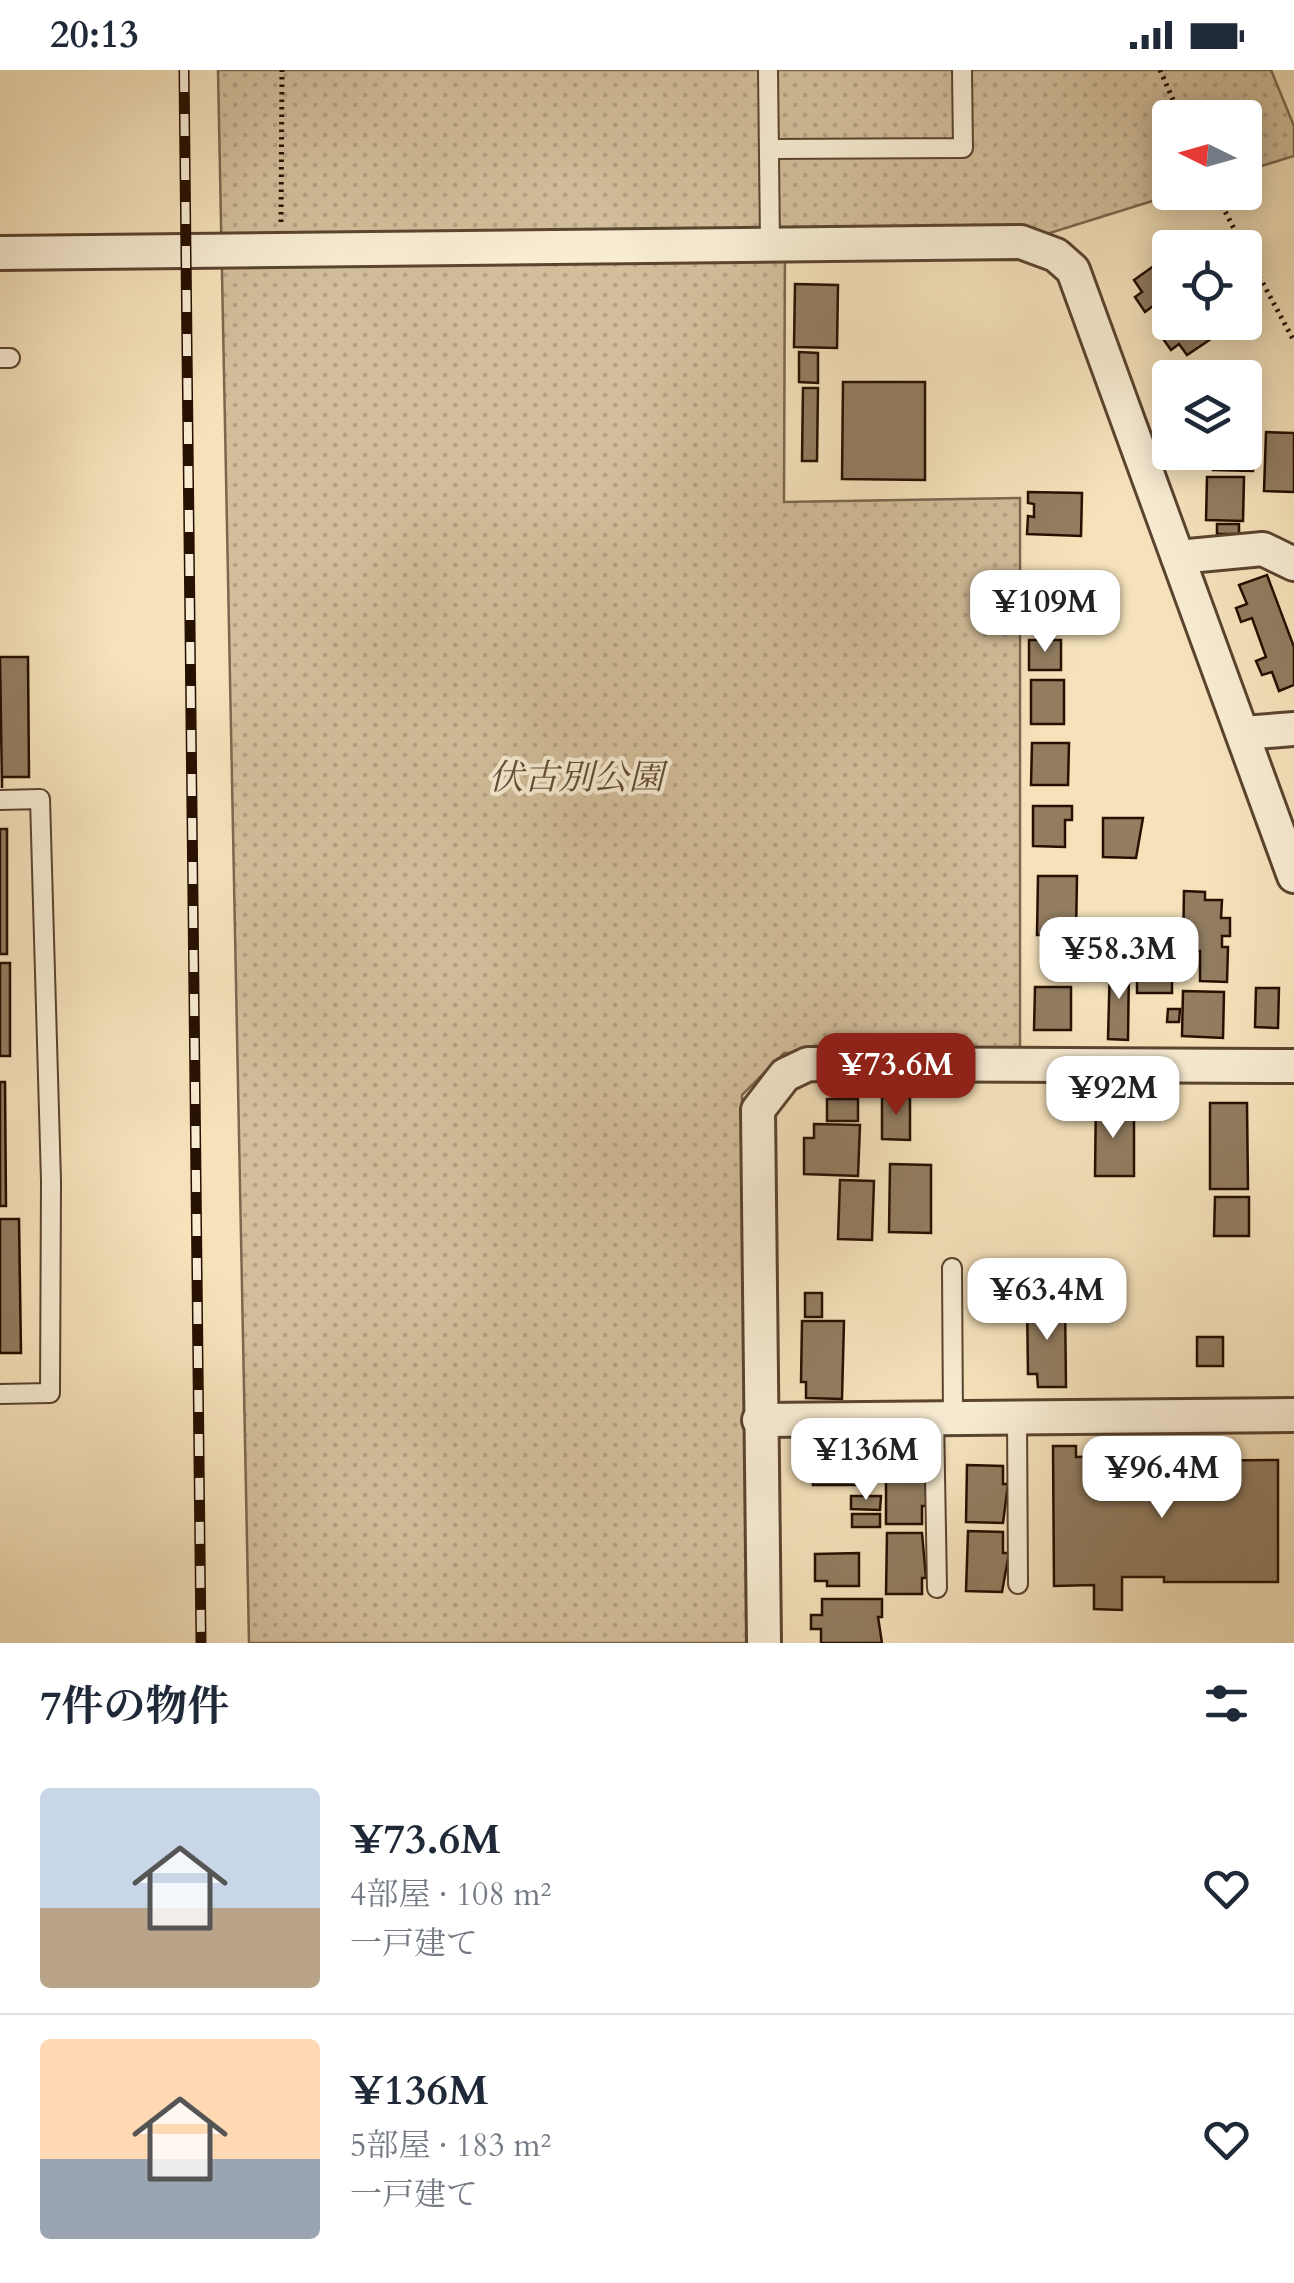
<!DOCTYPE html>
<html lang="ja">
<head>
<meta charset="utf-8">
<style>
  :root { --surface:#fff; --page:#f2f2f3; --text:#1f2937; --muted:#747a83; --line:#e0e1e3; --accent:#8f2418 }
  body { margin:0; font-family:Cardo,"Noto Serif JP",serif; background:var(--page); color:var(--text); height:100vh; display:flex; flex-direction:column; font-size:38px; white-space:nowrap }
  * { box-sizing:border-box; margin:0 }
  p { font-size:32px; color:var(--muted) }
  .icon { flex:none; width:55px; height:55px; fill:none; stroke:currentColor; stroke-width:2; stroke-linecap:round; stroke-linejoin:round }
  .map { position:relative; height:1573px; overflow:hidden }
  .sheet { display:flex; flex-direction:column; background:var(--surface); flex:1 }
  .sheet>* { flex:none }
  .needle { width:65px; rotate:275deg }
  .buttons { position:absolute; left:1152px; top:30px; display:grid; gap:20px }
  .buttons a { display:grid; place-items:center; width:110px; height:110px; border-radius:10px; background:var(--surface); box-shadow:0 5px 25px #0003; font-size:50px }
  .price { position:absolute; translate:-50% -85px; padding:0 22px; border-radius:20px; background:#fff; color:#222; font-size:32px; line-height:65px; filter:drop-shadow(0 2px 5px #0008) }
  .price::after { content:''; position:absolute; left:50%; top:60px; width:30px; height:22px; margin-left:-15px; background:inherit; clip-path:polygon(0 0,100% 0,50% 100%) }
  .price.on { background:var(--accent); color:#fff }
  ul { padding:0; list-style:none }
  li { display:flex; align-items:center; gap:30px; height:250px; padding:0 40px }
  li+li { border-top:2px solid var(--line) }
  li span { display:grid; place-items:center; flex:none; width:280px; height:200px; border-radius:10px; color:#555 }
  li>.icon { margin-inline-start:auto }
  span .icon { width:120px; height:120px; fill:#fffc; stroke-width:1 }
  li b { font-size:42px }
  h2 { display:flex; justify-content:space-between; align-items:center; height:120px; padding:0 40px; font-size:42px }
  .status { display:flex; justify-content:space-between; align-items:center; height:70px; padding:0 50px; background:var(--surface); direction:ltr }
  .status svg { height:28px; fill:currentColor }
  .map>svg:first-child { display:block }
</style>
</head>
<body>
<div class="status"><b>20:13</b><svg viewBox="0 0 49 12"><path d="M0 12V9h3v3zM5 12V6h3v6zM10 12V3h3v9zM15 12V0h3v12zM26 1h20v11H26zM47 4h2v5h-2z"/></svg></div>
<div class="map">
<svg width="1294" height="1573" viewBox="0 0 1294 1573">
  <defs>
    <pattern id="park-dots" width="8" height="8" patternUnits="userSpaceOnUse" patternTransform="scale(2.5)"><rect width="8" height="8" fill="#d2be9b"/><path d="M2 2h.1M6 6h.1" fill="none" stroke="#b4a284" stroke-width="1.8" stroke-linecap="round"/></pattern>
  </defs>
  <rect width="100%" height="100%" fill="#f5e2bb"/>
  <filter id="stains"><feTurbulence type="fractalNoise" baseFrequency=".002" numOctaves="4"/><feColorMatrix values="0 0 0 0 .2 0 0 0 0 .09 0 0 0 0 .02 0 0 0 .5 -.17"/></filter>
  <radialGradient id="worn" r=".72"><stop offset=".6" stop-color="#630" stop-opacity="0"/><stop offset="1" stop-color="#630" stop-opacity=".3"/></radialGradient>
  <polygon fill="url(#park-dots)" stroke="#7c674e" stroke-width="2.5" points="218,0 1271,0 1294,56 1294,86 1245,101 1245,48 1170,48 1170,122 1178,123 1021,172 785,172 784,432 1020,428 1020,980 784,983 742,1025 752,1573 249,1573"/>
  <g fill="#927d61" stroke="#261000" stroke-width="2.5">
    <polygon points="1165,188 1170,196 1170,252 1209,252 1217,265 1187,285 1179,274 1171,280 1161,266 1169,260 1153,236 1145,242 1135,227 1142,222 1134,210"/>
    <polygon points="795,214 838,215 837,278 794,277"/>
    <polygon points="799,282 818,283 818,313 799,312"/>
    <polygon points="1245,311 1254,311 1253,401 1213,400 1213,387 1199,387 1199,382 1245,382"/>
    <polygon points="843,312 925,312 925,410 842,409"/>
    <polygon points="803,318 818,318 817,391 802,391"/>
    <polygon points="1266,362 1294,363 1294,422 1264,421"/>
    <polygon points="1207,407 1244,407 1243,451 1206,450"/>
    <polygon points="1028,422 1082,423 1081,466 1027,464 1028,446 1034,447 1034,434 1028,433"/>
    <rect x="1217" y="454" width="22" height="10"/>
    <polygon points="1267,505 1294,577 1294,615 1279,621 1272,602 1262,605 1256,591 1266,587 1252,548 1241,552 1236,538 1247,534 1239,515"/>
    <rect x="1073" y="513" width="18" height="11"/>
    <polygon points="1027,516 1061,516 1060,531 1067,530 1066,562 1027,562"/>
    <rect x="1069" y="524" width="22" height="24"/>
    <rect x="1029" y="570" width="32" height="30"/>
    <polygon points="0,587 28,587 29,707 2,707 2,718"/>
    <rect x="1031" y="610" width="33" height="44"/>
    <polygon points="1032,673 1069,673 1068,715 1031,715"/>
    <polygon points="1033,736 1072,736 1072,750 1065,750 1065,777 1033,776"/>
    <polygon points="1103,748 1143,748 1136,788 1103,787"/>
    <rect x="0" y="759" width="7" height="125"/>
    <polygon points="1038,806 1077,806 1076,865 1037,865"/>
    <polygon points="1184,821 1205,822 1205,830 1222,830 1221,848 1230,848 1230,866 1222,866 1222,877 1228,877 1227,912 1200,911 1200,881 1183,881"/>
    <rect x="1137" y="864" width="35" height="59"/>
    <rect x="0" y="893" width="10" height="93"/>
    <polygon points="1110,894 1129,895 1128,970 1108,969"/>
    <polygon points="1035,917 1071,917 1071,960 1034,960"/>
    <polygon points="1256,918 1279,918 1278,958 1255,957"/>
    <polygon points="1183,921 1224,922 1223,968 1182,966"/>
    <polygon points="1168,939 1180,939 1179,952 1167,952"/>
    <polygon points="0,1012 5,1012 6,1136 0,1136"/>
    <polygon points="1096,1025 1111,1025 1112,1047 1134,1047 1134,1106 1095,1106"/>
    <polygon points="882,1027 910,1027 910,1070 882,1069"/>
    <rect x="827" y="1029" width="31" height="22"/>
    <polygon points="1210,1033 1247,1033 1248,1119 1210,1119"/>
    <polygon points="814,1054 860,1055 858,1106 804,1104 804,1068 814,1068"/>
    <polygon points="890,1094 931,1095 931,1163 889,1162"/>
    <polygon points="840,1110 874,1111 872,1170 838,1169"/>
    <polygon points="1215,1127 1249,1127 1249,1166 1214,1166"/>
    <polygon points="0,1149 19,1149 21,1283 0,1283"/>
    <rect x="805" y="1223" width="17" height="24"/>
    <polygon points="1065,1231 1066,1317 1038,1317 1037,1304 1028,1304 1027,1232"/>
    <polygon points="802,1251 844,1251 842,1329 806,1328 806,1312 801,1312"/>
    <rect x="1197" y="1267" width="26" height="29"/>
    <polygon points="1053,1376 1076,1376 1076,1387 1112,1386 1112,1380 1133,1380 1132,1385 1173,1385 1173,1391 1278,1390 1278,1512 1164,1512 1164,1507 1122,1507 1122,1540 1094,1539 1094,1515 1054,1516"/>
    <polygon points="813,1384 854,1385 857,1415 813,1415"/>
    <polygon points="924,1394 927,1436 922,1436 922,1454 886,1454 886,1395"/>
    <polygon points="967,1395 1003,1396 1003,1414 1008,1414 1003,1453 966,1452"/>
    <polygon points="851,1426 881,1426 880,1440 851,1439"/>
    <rect x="852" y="1444" width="28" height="13"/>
    <polygon points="968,1461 1003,1462 1003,1483 1009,1483 1002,1522 966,1521"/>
    <polygon points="887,1463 922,1463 926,1508 922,1508 922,1524 886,1524"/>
    <polygon points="859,1483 859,1516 827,1516 827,1511 815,1511 815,1484"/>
    <polygon points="822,1529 882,1529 882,1547 878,1547 882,1573 821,1573 821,1559 811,1559 811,1545 822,1545"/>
  </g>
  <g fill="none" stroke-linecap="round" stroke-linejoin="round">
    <g stroke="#5a442f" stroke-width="22">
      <g id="service">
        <polyline points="768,0 770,172"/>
        <polyline points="769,79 963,78 962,0"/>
        <polyline points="0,288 10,288"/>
        <polyline points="0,730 40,729 51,1111 50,1323 0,1324"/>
        <polyline points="952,1198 953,1348"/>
        <polyline points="934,1348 937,1518"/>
        <polyline points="1017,1348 1018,1514"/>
      </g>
    </g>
    <g stroke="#5a442f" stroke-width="38">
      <g id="minor">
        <polyline points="0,183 1021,172 1056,185 1073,200 1294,806"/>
        <polyline points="1178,487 1263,479 1294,494"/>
        <polyline points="1243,663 1294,659"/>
        <polyline points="759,1350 1294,1345"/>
        <polyline points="764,1573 758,1040 785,1005 808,994 1294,996"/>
      </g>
    </g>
    <g stroke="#261000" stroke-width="5" stroke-dasharray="2.5 5" stroke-linecap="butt">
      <polyline points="1160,0 1181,48"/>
      <polyline points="1215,122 1244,178"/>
      <polyline points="281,152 282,0"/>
      <polyline points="1245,180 1294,271"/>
    </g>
    <use href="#service" stroke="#f8ecd3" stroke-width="18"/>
    <use href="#minor" stroke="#f8ecd3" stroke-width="32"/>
    <g stroke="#261000" stroke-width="11">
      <polyline id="rail" points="184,0 201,1573"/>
    </g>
    <use href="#rail" stroke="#f8ecd3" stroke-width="8" stroke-dasharray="22" stroke-linecap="butt"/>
  </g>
  <g text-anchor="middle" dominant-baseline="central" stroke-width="8" stroke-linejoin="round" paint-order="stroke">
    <g font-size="35" font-style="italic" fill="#624d36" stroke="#f8ecd3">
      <text x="576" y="708">伏古別公園</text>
    </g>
  </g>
  <rect width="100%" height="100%" filter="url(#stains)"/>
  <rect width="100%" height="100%" fill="url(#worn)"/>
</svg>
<div class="buttons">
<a><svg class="needle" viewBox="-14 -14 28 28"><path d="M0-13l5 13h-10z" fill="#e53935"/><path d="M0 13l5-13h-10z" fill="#747a83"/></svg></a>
<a><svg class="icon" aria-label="locate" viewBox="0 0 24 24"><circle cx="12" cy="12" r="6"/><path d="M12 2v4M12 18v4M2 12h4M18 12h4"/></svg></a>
<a><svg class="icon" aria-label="layers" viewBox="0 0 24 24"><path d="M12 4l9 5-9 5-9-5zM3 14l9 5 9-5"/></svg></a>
</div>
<b class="price" style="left:1045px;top:585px">¥109M</b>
<b class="price" style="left:1119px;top:932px">¥58.3M</b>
<b class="price on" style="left:896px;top:1048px">¥73.6M</b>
<b class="price" style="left:1113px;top:1071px">¥92M</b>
<b class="price" style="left:1047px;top:1273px">¥63.4M</b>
<b class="price" style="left:866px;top:1433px">¥136M</b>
<b class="price" style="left:1162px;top:1451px">¥96.4M</b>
</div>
<section class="sheet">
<h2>7件の物件<svg class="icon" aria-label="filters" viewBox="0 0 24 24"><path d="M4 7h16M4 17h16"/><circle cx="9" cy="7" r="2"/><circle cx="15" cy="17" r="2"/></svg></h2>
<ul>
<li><span style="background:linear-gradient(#c9d6e8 60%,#b9a48a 0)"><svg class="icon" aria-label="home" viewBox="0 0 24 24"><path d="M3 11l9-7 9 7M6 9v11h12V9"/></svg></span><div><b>¥73.6M</b><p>4部屋 · 108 m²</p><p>一戸建て</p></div><svg class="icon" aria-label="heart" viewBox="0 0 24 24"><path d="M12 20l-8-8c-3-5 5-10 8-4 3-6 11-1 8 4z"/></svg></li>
<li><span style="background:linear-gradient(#ffd9b3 60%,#9aa5b1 0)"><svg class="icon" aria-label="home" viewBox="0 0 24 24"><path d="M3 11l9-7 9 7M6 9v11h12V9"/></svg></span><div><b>¥136M</b><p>5部屋 · 183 m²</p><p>一戸建て</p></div><svg class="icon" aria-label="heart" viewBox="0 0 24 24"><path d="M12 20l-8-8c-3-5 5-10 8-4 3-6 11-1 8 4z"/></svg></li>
</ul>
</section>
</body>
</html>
